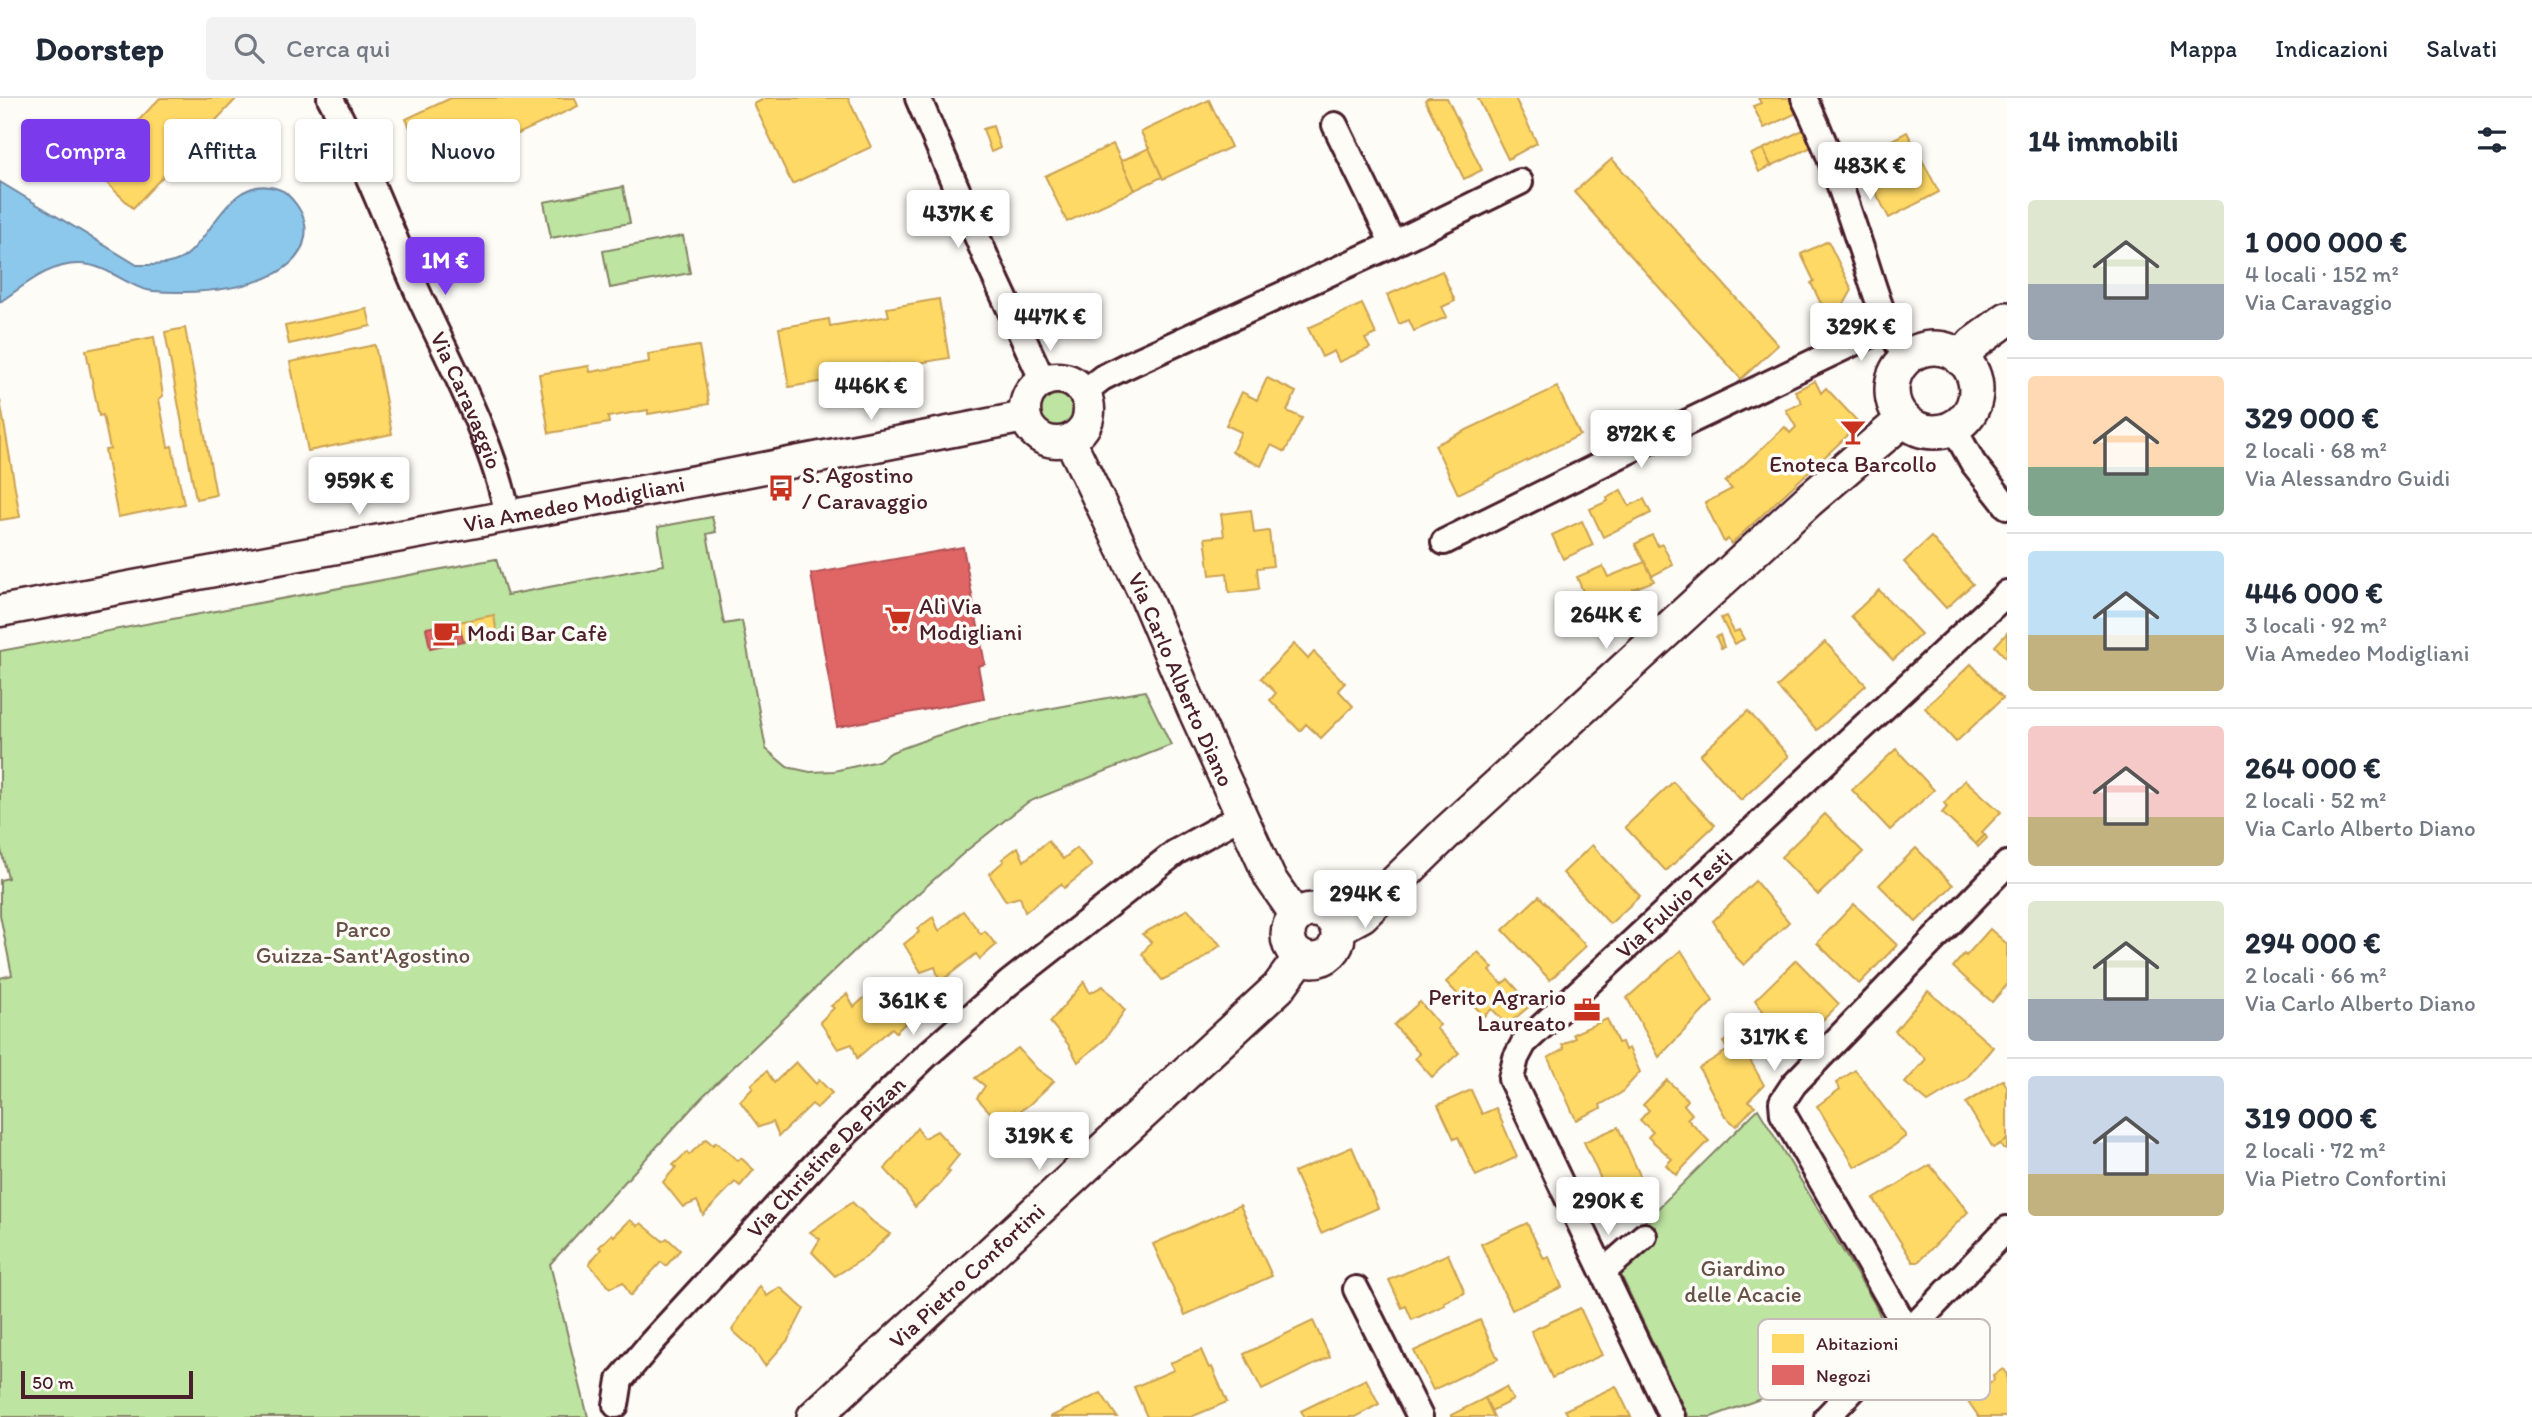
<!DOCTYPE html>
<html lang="it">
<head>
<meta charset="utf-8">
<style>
  :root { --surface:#fff; --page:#f2f2f3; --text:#1f2937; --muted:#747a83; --line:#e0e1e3; --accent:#7c3aed }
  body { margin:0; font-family:Itim,sans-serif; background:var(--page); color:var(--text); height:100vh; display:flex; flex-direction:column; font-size:26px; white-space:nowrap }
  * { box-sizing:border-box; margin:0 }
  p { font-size:23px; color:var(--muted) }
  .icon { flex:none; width:38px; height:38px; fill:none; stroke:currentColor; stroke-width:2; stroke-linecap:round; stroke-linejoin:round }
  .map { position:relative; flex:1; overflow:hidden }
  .panel { display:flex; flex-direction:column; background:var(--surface); width:525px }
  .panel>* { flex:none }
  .top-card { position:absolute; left:21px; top:21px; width:665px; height:63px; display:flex; gap:14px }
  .scale { position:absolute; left:21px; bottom:18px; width:172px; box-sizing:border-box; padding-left:7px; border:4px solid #4a1f2b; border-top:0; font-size:19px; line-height:24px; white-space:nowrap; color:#4a1f2b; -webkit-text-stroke:5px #fdfcf7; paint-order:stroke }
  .price { position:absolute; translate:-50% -60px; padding:0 16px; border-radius:7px; background:#fff; color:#222; font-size:23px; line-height:46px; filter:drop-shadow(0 2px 4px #0008) }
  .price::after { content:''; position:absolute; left:50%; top:42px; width:21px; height:16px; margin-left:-10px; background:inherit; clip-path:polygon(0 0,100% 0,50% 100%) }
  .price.selected { background:var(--accent); color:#fff }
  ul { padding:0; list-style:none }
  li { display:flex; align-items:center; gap:21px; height:175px; padding:0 21px }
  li+li { border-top:2px solid var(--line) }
  li span { display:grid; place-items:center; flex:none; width:196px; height:140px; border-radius:7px; color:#555 }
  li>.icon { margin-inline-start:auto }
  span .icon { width:84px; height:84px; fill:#fffc; stroke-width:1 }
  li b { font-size:30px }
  h2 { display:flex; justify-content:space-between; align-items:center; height:84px; padding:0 21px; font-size:30px }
  .chip { padding:0 24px; border-radius:7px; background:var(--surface); box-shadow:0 2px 5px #0004; font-size:24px; line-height:63px }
  .chip.selected { background:var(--accent); color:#fff }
  header { display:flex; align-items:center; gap:42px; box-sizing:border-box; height:98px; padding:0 35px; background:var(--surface); border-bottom:2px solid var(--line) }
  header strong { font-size:33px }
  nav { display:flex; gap:38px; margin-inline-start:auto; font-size:24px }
  .search { width:490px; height:63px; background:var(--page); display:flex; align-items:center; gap:18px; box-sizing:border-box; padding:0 24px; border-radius:7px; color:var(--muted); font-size:26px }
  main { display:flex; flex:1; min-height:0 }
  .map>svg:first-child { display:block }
</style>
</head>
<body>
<header>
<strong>Doorstep</strong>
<div class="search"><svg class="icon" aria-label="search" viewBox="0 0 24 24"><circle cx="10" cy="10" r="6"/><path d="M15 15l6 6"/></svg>Cerca qui</div>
<nav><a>Mappa</a><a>Indicazioni</a><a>Salvati</a></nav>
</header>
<main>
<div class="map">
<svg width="2007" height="1319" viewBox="0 0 2007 1319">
  <rect width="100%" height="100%" fill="#fdfcf7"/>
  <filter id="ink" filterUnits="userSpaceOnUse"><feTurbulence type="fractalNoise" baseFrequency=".0143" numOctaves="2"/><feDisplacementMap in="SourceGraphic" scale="14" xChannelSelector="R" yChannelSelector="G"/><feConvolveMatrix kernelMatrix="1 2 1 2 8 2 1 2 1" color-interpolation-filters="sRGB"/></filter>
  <g filter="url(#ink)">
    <g fill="#bde4a0" stroke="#848266" stroke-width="2">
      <polygon points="623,89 630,125 551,140 544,104"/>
      <polygon points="683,138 690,175 610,190 603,153"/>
      <circle cx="1057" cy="313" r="16"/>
      <polygon points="712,419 716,434 707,436 724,526 742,523 766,651 787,669 810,674 834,673 878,663 892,654 936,638 988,622 1145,593 1171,647 1028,704 966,753 868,840 702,999 550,1166 588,1319 0,1319 0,880 12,877 0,817 0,782 8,780 0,748 0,553 496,461 507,497 664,467 658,429"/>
      <path d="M1758,1011L1873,1203C1879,1214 1883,1221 1880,1234L1873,1238H1825L1785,1292L1711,1319H1688L1620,1175L1641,1127Z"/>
    </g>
    <path fill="#8bc8eb" stroke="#71849e" stroke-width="2" d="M0,84L137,167C154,167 175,168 188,156C214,134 232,78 275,90C280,92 284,92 288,97C300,109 308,122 305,139C297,192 196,197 153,193C130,191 107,166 80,166C49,165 24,188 0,204Z"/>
    <g fill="#ffd966" stroke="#c9a154" stroke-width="2">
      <polygon points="160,0 237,0 133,110 92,71"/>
      <polygon points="451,0 575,0 578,8 432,76 406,21"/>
      <polygon points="766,0 848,0 871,49 792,86 754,6"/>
      <polygon points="1429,0 1447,0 1482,72 1464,81 1425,2"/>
      <polygon points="1478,0 1515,0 1537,45 1508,61"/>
      <polygon points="1758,0 1790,0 1797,15 1764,30 1753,8 1761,5"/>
      <polygon points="1209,2 1231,49 1163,81 1141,34"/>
      <polygon points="993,28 1000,50 991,54 983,31"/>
      <polygon points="1807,30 1816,47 1771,68 1763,51"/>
      <polygon points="1907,34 1939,94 1889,120 1858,60"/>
      <polygon points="1113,46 1135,92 1067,124 1045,78"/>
      <polygon points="1149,50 1162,79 1135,92 1121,63"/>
      <polygon points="1763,51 1771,68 1759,74 1751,56"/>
      <polygon points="1612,61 1778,247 1741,281 1574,94"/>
      <polygon points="1828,143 1852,192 1843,208 1826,216 1811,185 1814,183 1801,156"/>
      <polygon points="1442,173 1455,203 1442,209 1447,219 1414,233 1409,222 1399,226 1387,197"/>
      <polygon points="939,201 949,260 888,270 888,266 848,273 849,279 789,289 779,230 829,221 830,228 889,218 887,210"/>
      <polygon points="1362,206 1376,236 1365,241 1370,250 1339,264 1334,253 1322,259 1308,230"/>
      <polygon points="367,211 371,228 289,246 285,228"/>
      <polygon points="185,230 216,397 196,401 165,234"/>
      <polygon points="154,239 163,298 159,301 168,349 172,348 184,406 118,419 105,352 110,351 103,317 99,318 86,252"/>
      <polygon points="375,247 392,336 308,353 290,264"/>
      <polygon points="699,248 709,306 648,316 648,312 608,319 609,325 549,335 539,276 589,268 590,274 649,264 648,256"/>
      <polygon points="1267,280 1296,294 1287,313 1302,320 1285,354 1271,347 1261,368 1232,354 1241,334 1226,327 1242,294 1257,302"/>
      <polygon points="1815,283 1821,295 1826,290 1860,326 1731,446 1728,441 1724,444 1705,405 1732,391 1725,384 1785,329 1790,335 1796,329 1786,312 1802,305 1795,293"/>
      <polygon points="1557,289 1580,337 1458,396 1435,347"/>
      <polygon points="0,302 20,419 0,422"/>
      <polygon points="1621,392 1629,408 1644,401 1651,415 1603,439 1590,411 1608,403 1607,400"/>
      <polygon points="1251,412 1254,435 1269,433 1273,468 1257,470 1259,491 1229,495 1227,475 1210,477 1205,440 1224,438 1221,416"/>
      <polygon points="1582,423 1593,447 1563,461 1552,437"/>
      <polygon points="1652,437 1658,448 1662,446 1673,467 1652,478 1635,446"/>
      <polygon points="1931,439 1973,486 1946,510 1904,464"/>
      <polygon points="1645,464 1654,483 1633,491 1636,499 1618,506 1622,516 1596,526 1588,504 1593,502 1589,494 1584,496 1577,479 1603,468 1608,479"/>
      <polygon points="1879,492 1921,536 1893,562 1851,518"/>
      <polygon points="494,517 497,537 463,543 459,524"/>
      <polygon points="1726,518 1734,534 1739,532 1744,541 1734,546 1721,520"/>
      <polygon points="2007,535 2007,561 1995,548"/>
      <polygon points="1720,537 1724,549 1721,550 1716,539"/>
      <polygon points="1825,544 1866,587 1817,632 1777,589"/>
      <polygon points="1294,546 1308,561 1314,554 1345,585 1338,592 1353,608 1321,640 1306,626 1300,633 1270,602 1276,595 1261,580"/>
      <polygon points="1971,566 2003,600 1956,644 1925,610"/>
      <polygon points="1748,613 1789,658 1741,702 1700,657"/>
      <polygon points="1896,651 1934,692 1890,732 1852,692"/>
      <polygon points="1965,682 2001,714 1982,734 1985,737 1976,746 1942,715 1947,709 1944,705"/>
      <polygon points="1673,684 1715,727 1666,773 1625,729"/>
      <polygon points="1825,716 1863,754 1818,797 1781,759"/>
      <polygon points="1985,737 1987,740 1978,749 1976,746"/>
      <polygon points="1048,743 1063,761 1077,750 1092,768 1064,790 1061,786 1025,814 1020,799 1006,803 989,776 1004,763 1002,761 1018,749 1024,763"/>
      <polygon points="1592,747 1640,798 1610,826 1563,775"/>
      <polygon points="1916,750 1953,787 1916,824 1879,787"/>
      <polygon points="1755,783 1789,824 1744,867 1736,859 1713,823"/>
      <polygon points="1539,798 1586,848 1550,882 1503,832"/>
      <polygon points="1854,806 1897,847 1859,886 1817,845"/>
      <polygon points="1188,811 1206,833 1221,847 1194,867 1162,882 1142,856 1151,844 1142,836"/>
      <polygon points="963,813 981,836 985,833 996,847 980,861 976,856 940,884 935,869 921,874 904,846 919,834 917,831 933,819 939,833"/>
      <polygon points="1990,831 2007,846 2007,887 1992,904 1953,869 1964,856 1966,858"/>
      <polygon points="1681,852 1713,903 1659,959 1627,900"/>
      <polygon points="1478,854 1493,870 1490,873 1502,886 1508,881 1531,907 1507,927 1492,911 1484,918 1464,897 1461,900 1446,884"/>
      <polygon points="1796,862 1839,906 1792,953 1755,902"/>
      <polygon points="1084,884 1090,895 1103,888 1125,912 1104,942 1078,964 1068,946 1050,924"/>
      <polygon points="877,888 896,910 900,907 911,920 896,934 892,930 857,960 852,946 838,951 820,924 834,910 831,908 847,896 854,909"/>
      <polygon points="1928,893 1993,949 1966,981 1928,1004 1905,985 1926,961 1895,933"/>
      <polygon points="1420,904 1440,927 1436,930 1459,955 1432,979 1415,960 1420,956 1394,927"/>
      <polygon points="1607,921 1618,945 1622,944 1625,952 1629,950 1640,974 1621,995 1600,1007 1601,1010 1576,1022 1548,960 1564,951 1562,947 1575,940 1573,936"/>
      <polygon points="1736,937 1764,987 1748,1003 1755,1008 1736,1028 1725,1018 1699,970 1728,952 1723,944"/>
      <polygon points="1018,950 1037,971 1054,983 1030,1006 1016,1016 1015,1013 999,1024 977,1000 985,988 975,980"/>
      <polygon points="796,964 816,986 819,982 832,995 817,1010 812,1006 779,1038 773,1024 759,1029 740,1003 753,990 751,987 767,973 774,985"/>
      <polygon points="1855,972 1906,1038 1891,1050 1855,1069 1817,1008 1840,991 1836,985"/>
      <polygon points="1667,982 1688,1002 1684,1007 1692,1016 1687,1021 1709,1043 1676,1077 1666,1067 1672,1061 1648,1039 1653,1034 1640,1022 1649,1012 1643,1007"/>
      <polygon points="2003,982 2007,989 2007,1042 1993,1050 1966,1005"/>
      <polygon points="1471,992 1482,1016 1496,1010 1517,1059 1476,1078 1458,1039 1454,1041 1438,1007"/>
      <polygon points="1618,1029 1648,1095 1614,1110 1584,1044"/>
      <polygon points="917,1030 924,1040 937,1033 959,1057 947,1072 950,1074 939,1087 915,1109 904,1092 885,1071"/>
      <polygon points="706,1041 713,1047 716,1044 738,1063 741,1060 754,1072 740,1088 735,1084 703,1117 697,1103 683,1109 663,1084 676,1069 673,1067 687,1054 689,1057"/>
      <polygon points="2007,1042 2007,1052 2003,1051 2000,1046"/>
      <polygon points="1352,1049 1378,1110 1321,1135 1294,1074"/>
      <polygon points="1930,1067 1968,1114 1918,1164 1913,1164 1874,1101"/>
      <polygon points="852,1104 873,1124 890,1136 866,1159 835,1178 812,1154 820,1141 810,1134"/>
      <polygon points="1240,1107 1272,1178 1185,1217 1153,1146"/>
      <polygon points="630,1122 638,1128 641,1125 663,1143 667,1140 680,1152 666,1168 661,1164 630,1198 623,1184 610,1190 589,1166 601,1151 599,1149 612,1136 614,1138"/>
      <polygon points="1527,1125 1544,1161 1549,1159 1562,1189 1512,1212 1481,1146"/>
      <polygon points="1448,1156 1465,1195 1444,1204 1445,1207 1412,1222 1406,1208 1402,1210 1389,1182"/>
      <polygon points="760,1188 767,1198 780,1189 804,1211 788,1242 765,1268 753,1251 732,1232"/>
      <polygon points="1580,1210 1602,1257 1552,1280 1531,1233"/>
      <polygon points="1480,1222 1498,1261 1433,1292 1414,1253"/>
      <polygon points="1313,1223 1330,1259 1262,1292 1244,1256"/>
      <polygon points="1201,1252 1209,1270 1212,1269 1227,1304 1191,1319 1147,1319 1134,1289 1174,1272 1170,1265"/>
      <polygon points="2003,1271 2007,1277 2007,1319 1979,1319 1968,1303 1994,1282 1993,1277"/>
      <polygon points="1366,1281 1379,1306 1355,1319 1305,1319 1301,1313"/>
      <polygon points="1616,1288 1631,1319 1569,1319 1565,1312"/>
      <polygon points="1506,1289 1513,1302 1491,1313 1485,1300"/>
      <polygon points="1101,1295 1117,1319 1050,1319"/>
      <polygon points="1485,1300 1494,1319 1451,1319 1451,1317"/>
    </g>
    <g fill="#e06666" stroke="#b35154" stroke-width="2">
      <polygon points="963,449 985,566 978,568 984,600 837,629 811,476"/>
      <polygon points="459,524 463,543 430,550 426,530"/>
    </g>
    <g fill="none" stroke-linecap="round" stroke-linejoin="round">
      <g stroke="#4a1f2b" stroke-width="30">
        <g id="minor">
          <path id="s1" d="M330,0C365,63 389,130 418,195C450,265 493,342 508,418"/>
          <polyline points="918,0 987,162 1043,283"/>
          <path d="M1804,0C1829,50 1845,103 1863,156C1875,193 1884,229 1907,260"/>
          <polyline points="1335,27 1393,146"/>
          <polyline points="1084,294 1102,280 1124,269 1393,146 1520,84"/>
          <polyline points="1953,329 1973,365 2007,408"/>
          <polyline points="1444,444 1665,335 1887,229"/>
          <polyline points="1603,1174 1644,1138"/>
          <polyline points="1356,1191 1420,1319"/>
          <polyline points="1909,1235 1783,1016 1782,1004 1794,986 2007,766"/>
          <path id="s2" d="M616,1307L620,1282L652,1244L822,1059L927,957L1009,885L1176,754L1241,718"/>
          <path id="s3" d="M1672,1319L1511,981L1516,960L1524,945L2007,495"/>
          <polyline points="1827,1319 2007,1131"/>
        </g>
      </g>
      <g stroke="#4a1f2b" stroke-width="35">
        <g id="tertiary">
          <circle cx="1057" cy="312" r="32"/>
          <path id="s4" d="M1070,342L1145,498L1192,609L1270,780L1296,818"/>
          <path id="s5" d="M0,513L728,377L1025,319"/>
        </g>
      </g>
      <g stroke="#4a1f2b" stroke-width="38">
        <g id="secondary">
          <circle cx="1934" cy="292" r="42"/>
          <polyline points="1961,261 1973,246 2007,221"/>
          <circle cx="1313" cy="837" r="25"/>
          <polyline points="1338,830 1362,817 1446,735 1808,403 1904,321"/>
          <path id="s6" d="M814,1319L1278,890L1300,860"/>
        </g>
      </g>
      <use href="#minor" stroke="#fdfcf7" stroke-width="24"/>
      <use href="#tertiary" stroke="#fdfcf7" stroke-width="30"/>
      <use href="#secondary" stroke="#fdfcf7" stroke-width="33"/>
    </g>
  </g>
  <defs>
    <g id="bar-bare" transform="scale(2.1)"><path d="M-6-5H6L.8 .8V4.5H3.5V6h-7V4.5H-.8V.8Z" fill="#c8321e" stroke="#fdfcf7" stroke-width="2.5" paint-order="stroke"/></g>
    <g id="bus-bare" transform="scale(2.1)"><path d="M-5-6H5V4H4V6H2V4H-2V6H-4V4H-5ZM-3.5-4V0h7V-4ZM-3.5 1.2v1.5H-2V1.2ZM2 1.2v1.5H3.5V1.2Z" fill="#c8321e" stroke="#fdfcf7" stroke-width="2.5" paint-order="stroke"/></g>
    <g id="supermarket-bare" transform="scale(2.1)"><path d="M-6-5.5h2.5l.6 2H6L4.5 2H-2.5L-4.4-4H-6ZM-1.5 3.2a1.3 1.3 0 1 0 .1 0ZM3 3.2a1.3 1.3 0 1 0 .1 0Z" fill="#c8321e" stroke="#fdfcf7" stroke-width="2.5" paint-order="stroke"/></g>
    <g id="cafe-bare" transform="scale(2.1)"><path d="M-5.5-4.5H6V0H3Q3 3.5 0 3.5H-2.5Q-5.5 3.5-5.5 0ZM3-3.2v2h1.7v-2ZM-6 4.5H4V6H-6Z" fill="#c8321e" stroke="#fdfcf7" stroke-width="2.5" paint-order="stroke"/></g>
    <g id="office-bare" transform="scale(2.1)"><path d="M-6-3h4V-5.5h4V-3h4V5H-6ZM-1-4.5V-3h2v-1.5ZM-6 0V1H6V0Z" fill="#c8321e" stroke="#fdfcf7" stroke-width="2.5" paint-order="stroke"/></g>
  </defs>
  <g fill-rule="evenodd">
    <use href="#bar-bare" x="1853" y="334"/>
    <use href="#bus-bare" x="781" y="390"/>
    <use href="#supermarket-bare" x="898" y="521"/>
    <use href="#cafe-bare" x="446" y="535"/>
    <use href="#office-bare" x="1587" y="912"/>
  </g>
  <g text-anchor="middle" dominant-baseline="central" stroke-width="7" stroke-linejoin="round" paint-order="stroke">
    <g font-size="23" fill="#4a1f2b" stroke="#fdfcf7">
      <text stroke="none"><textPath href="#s1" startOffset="332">Via Caravaggio</textPath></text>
      <text stroke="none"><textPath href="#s5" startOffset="584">Via Amedeo Modigliani</textPath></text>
      <text stroke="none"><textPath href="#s4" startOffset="264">Via Carlo Alberto Diano</textPath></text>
      <text stroke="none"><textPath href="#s3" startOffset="618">Via Fulvio Testi</textPath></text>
      <text stroke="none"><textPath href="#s2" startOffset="329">Via Christine De Pizan</textPath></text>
      <text stroke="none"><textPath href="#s6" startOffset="208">Via Pietro Confortini</textPath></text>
    </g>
    <g font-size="23" fill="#4a1f2b" stroke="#fdfcf7" text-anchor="start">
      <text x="1853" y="366" text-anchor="middle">Enoteca Barcollo</text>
      <text x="802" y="377">S. Agostino<tspan x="802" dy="26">/ Caravaggio</tspan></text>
      <text x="919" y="508">Alì Via<tspan x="919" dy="26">Modigliani</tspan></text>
      <text x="467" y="535">Modi Bar Cafè</text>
      <text x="1566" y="899" text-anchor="end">Perito Agrario<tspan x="1566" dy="26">Laureato</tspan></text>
    </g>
    <g font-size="23" fill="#675048" stroke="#fdfcf7">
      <text x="363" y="831">Parco<tspan x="363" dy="26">Guizza-Sant'Agostino</tspan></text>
      <text x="1743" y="1170">Giardino<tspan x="1743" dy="26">delle Acacie</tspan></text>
    </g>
  </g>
  <rect x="1758" y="1221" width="232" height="81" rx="10" fill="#fdfcf7" stroke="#c7baba" stroke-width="2"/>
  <rect x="1772" y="1236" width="32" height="19" fill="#ffd966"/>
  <rect x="1772" y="1267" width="32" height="20" fill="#e06666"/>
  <g font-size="19" fill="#4a1f2b">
    <text x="1816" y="1252">Abitazioni</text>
    <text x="1816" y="1284">Negozi</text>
  </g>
</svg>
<div class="scale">50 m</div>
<b class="price" style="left:1870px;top:104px">483K €</b>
<b class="price" style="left:958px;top:152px">437K €</b>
<b class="price selected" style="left:445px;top:199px">1M €</b>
<b class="price" style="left:1050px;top:255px">447K €</b>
<b class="price" style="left:1861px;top:265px">329K €</b>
<b class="price" style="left:871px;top:324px">446K €</b>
<b class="price" style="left:1641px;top:372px">872K €</b>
<b class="price" style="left:359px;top:419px">959K €</b>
<b class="price" style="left:1606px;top:553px">264K €</b>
<b class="price" style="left:1365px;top:832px">294K €</b>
<b class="price" style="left:913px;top:939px">361K €</b>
<b class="price" style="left:1774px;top:975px">317K €</b>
<b class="price" style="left:1039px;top:1074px">319K €</b>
<b class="price" style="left:1608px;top:1139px">290K €</b>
<div class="top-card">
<a class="chip selected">Compra</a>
<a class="chip">Affitta</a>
<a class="chip">Filtri</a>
<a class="chip">Nuovo</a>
</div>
</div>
<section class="panel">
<h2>14 immobili<svg class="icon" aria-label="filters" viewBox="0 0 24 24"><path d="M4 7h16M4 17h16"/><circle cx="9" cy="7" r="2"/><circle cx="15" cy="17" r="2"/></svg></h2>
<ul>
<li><span style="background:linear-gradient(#dfe7d0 60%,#9aa5b1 0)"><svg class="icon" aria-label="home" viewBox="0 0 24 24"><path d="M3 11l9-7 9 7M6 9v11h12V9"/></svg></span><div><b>1 000 000 €</b><p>4 locali · 152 m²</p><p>Via Caravaggio</p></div></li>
<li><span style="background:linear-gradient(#ffd9b3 65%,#7fa58c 0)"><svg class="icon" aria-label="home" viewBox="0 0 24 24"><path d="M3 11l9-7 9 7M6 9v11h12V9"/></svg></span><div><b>329 000 €</b><p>2 locali · 68 m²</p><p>Via Alessandro Guidi</p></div></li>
<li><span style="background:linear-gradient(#bfe0f5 60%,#c2b280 0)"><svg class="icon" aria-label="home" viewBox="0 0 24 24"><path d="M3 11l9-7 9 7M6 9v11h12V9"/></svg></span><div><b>446 000 €</b><p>3 locali · 92 m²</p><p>Via Amedeo Modigliani</p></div></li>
<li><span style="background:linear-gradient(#f6c9c9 65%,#c2b280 0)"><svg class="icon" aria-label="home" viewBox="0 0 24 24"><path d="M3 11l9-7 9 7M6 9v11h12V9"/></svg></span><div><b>264 000 €</b><p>2 locali · 52 m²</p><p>Via Carlo Alberto Diano</p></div></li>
<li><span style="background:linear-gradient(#dfe7d0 70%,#9aa5b1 0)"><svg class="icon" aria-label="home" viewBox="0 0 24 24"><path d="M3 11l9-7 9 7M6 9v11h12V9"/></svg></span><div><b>294 000 €</b><p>2 locali · 66 m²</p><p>Via Carlo Alberto Diano</p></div></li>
<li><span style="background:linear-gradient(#c9d6e8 70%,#c2b280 0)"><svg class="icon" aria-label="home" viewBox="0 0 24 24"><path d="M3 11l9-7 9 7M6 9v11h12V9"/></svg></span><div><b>319 000 €</b><p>2 locali · 72 m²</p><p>Via Pietro Confortini</p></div></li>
</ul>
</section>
</main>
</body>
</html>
